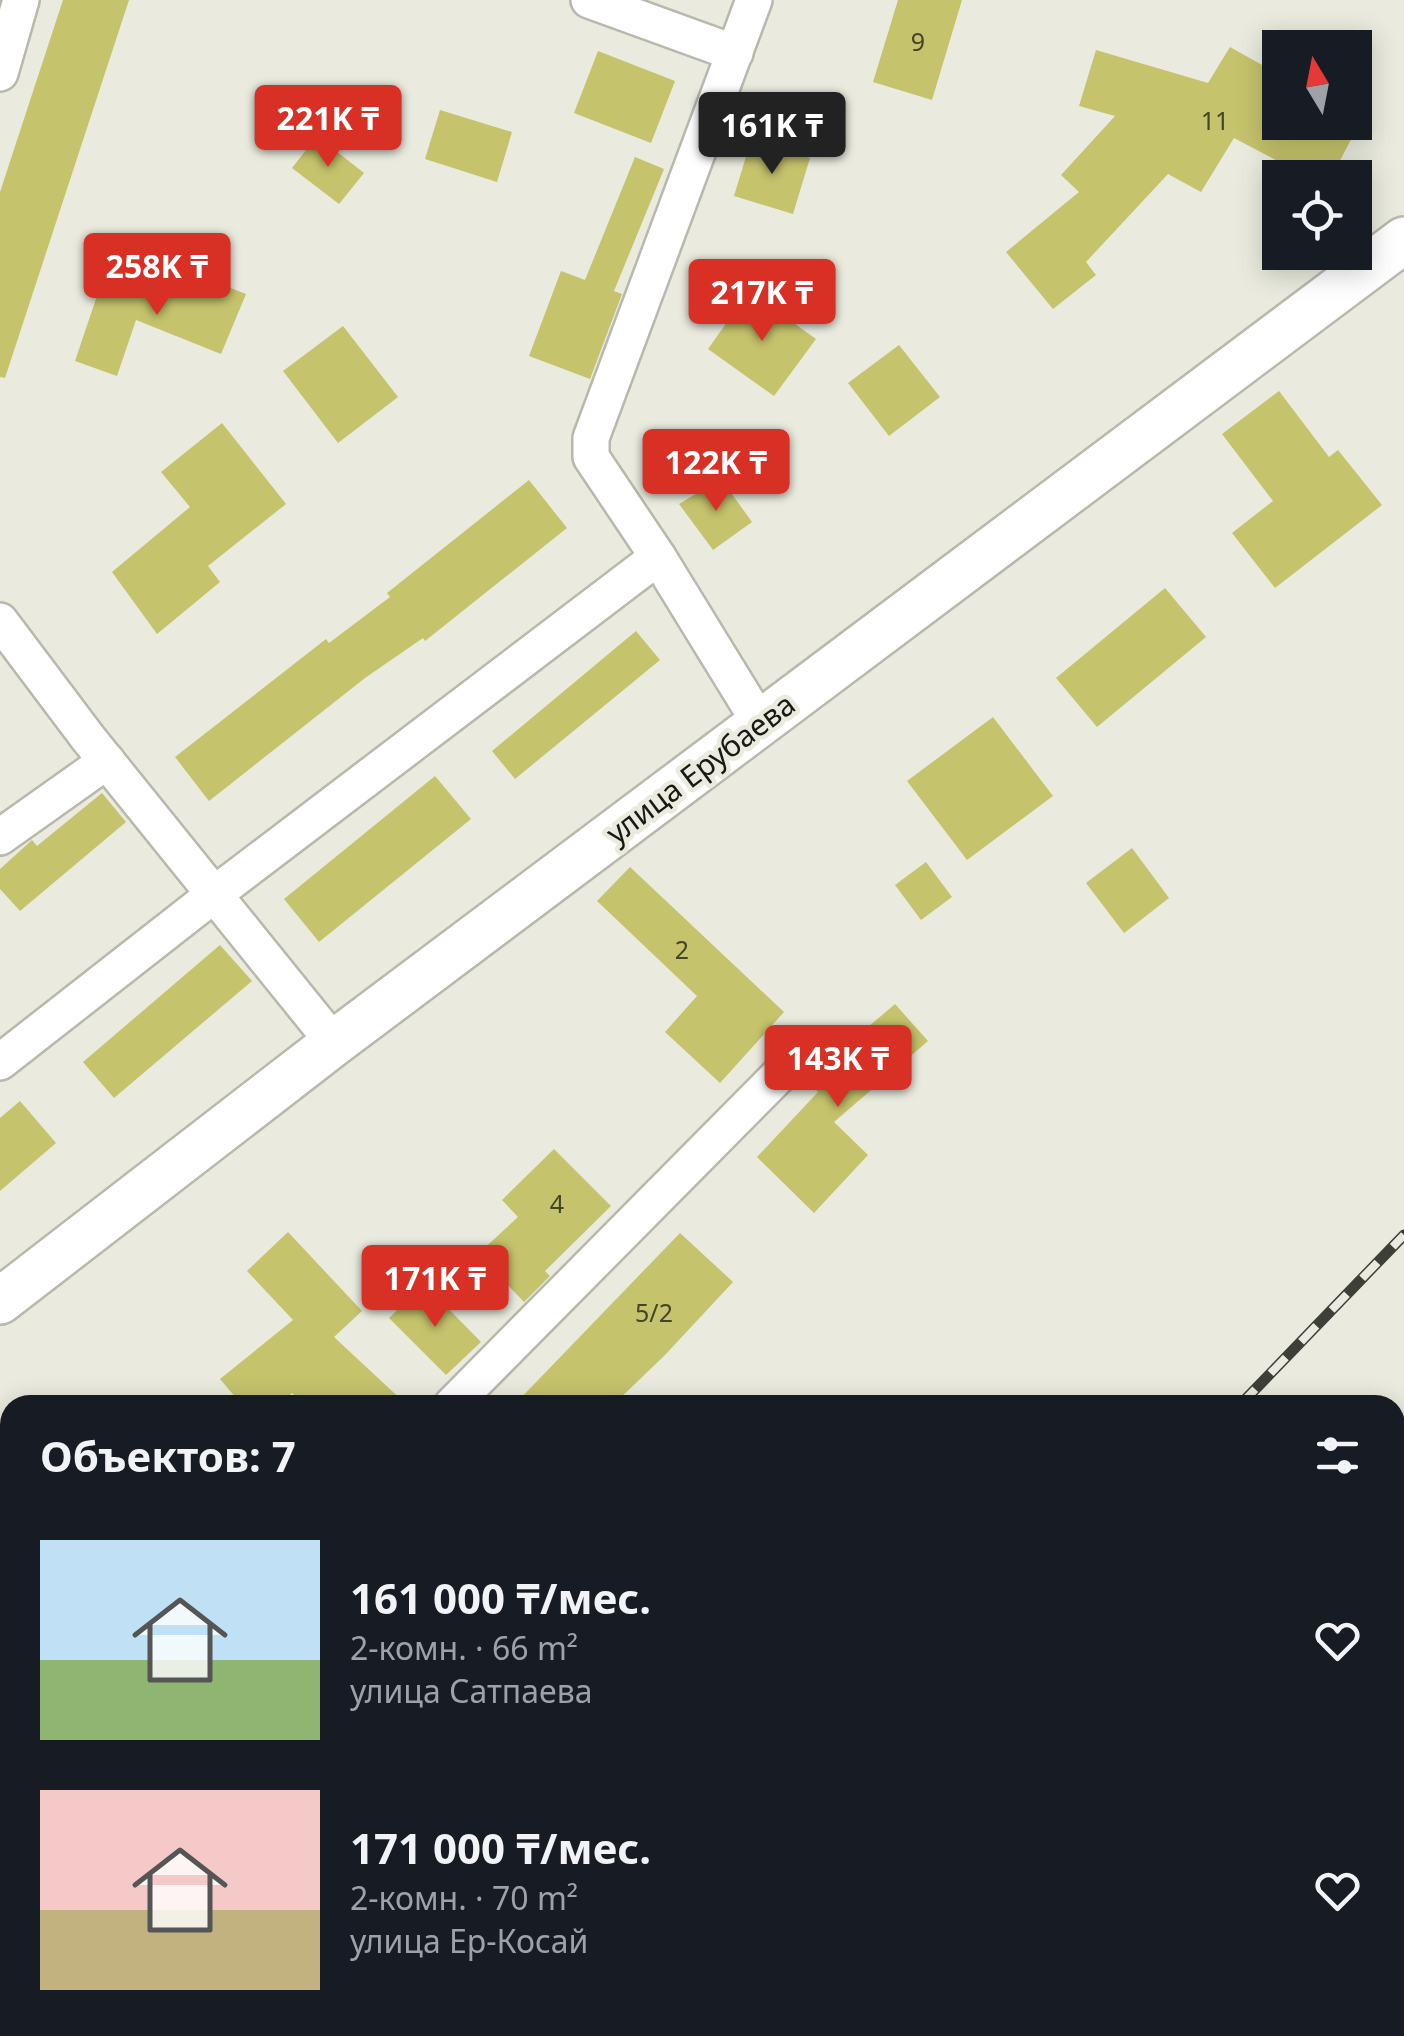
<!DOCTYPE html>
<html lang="ru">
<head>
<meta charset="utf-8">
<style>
  :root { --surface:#171b24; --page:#242831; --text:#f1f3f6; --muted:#9ea1a6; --accent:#d93025 }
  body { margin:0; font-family:"Noto Sans",sans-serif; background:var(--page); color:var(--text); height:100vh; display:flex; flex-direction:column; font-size:38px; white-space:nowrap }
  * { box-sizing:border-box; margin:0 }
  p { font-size:32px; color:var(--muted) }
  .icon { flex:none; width:55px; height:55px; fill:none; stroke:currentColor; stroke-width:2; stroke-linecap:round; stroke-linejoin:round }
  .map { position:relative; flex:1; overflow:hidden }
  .sheet { position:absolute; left:0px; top:1395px; width:1405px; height:642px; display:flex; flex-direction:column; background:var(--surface); border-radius:30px 30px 0 0; box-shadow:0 5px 25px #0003 }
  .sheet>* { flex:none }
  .needle { width:65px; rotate:350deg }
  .controls { position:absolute; left:1262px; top:30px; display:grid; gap:20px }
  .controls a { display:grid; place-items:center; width:110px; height:110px; border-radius:0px; background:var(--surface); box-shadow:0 5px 25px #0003; font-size:50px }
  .price { position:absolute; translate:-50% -85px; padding:0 22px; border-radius:10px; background:var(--accent); color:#fff; font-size:32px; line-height:65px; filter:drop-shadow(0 2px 5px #0008) }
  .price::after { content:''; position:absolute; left:50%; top:60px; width:30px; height:22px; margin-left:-15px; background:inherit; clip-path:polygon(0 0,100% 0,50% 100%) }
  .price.on { background:#222; color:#fff }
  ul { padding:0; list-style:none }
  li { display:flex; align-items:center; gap:30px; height:250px; padding:0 40px }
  li span { display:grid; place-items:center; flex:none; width:280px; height:200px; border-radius:0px; color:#555 }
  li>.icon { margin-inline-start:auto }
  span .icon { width:120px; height:120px; fill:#fffc; stroke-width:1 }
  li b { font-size:42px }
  h2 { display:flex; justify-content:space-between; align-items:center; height:120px; padding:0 40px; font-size:42px }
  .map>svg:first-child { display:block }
</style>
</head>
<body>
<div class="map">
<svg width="1404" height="2036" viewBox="0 0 1404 2036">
  <rect width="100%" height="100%" fill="#eaebde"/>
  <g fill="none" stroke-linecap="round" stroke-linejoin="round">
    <g stroke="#b68ed6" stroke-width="10">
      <polyline points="1395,1507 1404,1497"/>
      <polyline points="922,2028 922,2036"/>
    </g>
  </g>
  <g fill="#c5c36c">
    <polygon points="63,0 129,0 5,378 0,377 0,192"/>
    <polygon points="898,0 962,0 932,100 873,82"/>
    <polygon points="1230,47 1280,75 1280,122 1360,122 1331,178 1310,178 1234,138 1201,192 1168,174 1086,262 1096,275 1053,309 1006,252 1079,192 1061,175 1115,116 1079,106 1096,50 1208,83"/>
    <polygon points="598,51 675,81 651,143 574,113"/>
    <polygon points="440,110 512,132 497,182 425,159"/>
    <polygon points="317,136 364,173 339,204 292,168"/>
    <polygon points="751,140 810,158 793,214 734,196"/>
    <polygon points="635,157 664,169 614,291 622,294 590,379 529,356 561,271 585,280"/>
    <polygon points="185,270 246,294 221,354 136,320 117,376 75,361 104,275 174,298"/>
    <polygon points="749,291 816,339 774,396 708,349"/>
    <polygon points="343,326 398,397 338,443 283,371"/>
    <polygon points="899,345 940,397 889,436 848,383"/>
    <polygon points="1279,391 1329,457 1338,450 1382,505 1275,588 1232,533 1273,501 1222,434"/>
    <polygon points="222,423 286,504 208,566 220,582 157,634 112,572 190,507 161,472"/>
    <polygon points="721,479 752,522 713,550 679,504"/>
    <polygon points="529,480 567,528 425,641 423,638 365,678 209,801 175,757 326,639 329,643 390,597 387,593"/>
    <polygon points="1165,588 1206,637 1097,727 1056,678"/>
    <polygon points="636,631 660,660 515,779 492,751"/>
    <polygon points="993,717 1053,796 967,860 907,781"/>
    <polygon points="435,776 471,819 319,942 284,899"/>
    <polygon points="102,793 126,822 20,911 0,889 0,869 32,840 37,846"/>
    <polygon points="1132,848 1169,898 1124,933 1086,883"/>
    <polygon points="926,862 952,897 921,920 895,885"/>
    <polygon points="630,867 784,1012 720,1083 665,1032 697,996 597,901"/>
    <polygon points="220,945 252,981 114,1098 83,1062"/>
    <polygon points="895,1004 928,1041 834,1122 868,1155 814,1213 757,1157 818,1092 807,1079"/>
    <polygon points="20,1101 56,1143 0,1191 0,1118"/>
    <polygon points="554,1149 611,1206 545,1271 550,1276 524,1302 478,1254 518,1217 502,1200"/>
    <polygon points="288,1232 362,1311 334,1337 407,1405 305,1405 292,1393 278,1405 242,1405 220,1379 293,1320 247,1271"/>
    <polygon points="680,1233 733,1282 665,1355 613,1405 514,1405"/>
    <polygon points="424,1284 481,1342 446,1375 389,1318"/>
  </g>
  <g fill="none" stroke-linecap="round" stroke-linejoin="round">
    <g stroke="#b8b8ac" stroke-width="40">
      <g id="minor">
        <polyline points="589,0 735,53"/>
        <polyline points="754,0 591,438 591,457 658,557 760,723"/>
        <polyline points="0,73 21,0"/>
        <polyline points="0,621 88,738 334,1043"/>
        <polyline points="0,837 107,761"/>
        <polyline points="0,1062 216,893 658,557"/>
        <polyline points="452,1405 779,1075"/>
        <polyline points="0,1494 10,1506"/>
        <polyline points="0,1871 10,1861"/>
      </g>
    </g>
    <g stroke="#b8b8ac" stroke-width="50">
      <polyline id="tertiary" points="0,1301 334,1043 1404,240"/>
    </g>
    <g stroke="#95968c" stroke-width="6" stroke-dasharray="5 8" stroke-linecap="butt">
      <polyline points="1395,1414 1404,1405"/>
      <polyline points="1395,1548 1404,1539"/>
      <polyline points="953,2028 954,2036"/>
      <polyline points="786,2036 795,2028"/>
    </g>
    <use href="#minor" stroke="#fff" stroke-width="35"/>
    <use href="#tertiary" stroke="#fff" stroke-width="45"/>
    <g stroke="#3f3f39" stroke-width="11">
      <g id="rail">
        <polyline points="1240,1405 1404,1235"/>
        <polyline points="632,2036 640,2028"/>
      </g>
    </g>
    <use href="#rail" stroke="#eaebde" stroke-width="8" stroke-dasharray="22" stroke-linecap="butt"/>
  </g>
  <g text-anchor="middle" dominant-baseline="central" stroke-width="9" stroke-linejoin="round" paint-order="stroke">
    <g font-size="25" fill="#44442a">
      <text x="918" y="41">9</text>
      <text x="1215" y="120">11</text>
      <text x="682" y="949">2</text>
      <text x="557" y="1203">4</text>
      <text x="654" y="1312">5/2</text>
    </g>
    <g font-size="30" fill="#191914" stroke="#eaebde">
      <text transform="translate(700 768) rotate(-37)">улица Ерубаева</text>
    </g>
  </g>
</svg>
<div class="controls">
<a><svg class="needle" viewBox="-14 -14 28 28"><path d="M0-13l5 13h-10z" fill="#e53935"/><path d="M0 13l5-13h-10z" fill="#9ea1a6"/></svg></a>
<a><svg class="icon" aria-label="locate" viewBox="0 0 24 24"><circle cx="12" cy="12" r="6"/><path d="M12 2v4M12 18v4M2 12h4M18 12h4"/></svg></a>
</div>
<b class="price" style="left:328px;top:170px">221K ₸</b>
<b class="price on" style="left:772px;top:177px">161K ₸</b>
<b class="price" style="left:157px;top:318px">258K ₸</b>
<b class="price" style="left:762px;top:344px">217K ₸</b>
<b class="price" style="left:716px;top:514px">122K ₸</b>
<b class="price" style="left:838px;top:1110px">143K ₸</b>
<b class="price" style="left:435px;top:1330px">171K ₸</b>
<section class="sheet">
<h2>Объектов: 7<svg class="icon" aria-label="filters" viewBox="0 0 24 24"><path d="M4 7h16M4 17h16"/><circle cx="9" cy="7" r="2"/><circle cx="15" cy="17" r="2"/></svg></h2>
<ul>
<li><span style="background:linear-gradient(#bfe0f5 60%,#8fb573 0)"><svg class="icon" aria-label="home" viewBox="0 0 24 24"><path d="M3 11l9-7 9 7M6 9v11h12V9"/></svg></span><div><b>161 000 ₸/мес.</b><p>2-комн. · 66 m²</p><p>улица Сатпаева</p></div><svg class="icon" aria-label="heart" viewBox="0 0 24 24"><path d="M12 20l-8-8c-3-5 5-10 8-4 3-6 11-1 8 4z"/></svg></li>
<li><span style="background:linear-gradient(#f6c9c9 60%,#c2b280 0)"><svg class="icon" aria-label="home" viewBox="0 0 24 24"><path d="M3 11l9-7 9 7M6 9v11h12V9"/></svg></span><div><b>171 000 ₸/мес.</b><p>2-комн. · 70 m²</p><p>улица Ер-Косай</p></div><svg class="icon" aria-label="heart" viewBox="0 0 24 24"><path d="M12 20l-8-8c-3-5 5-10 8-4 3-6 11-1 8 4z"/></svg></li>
</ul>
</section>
</div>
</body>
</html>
